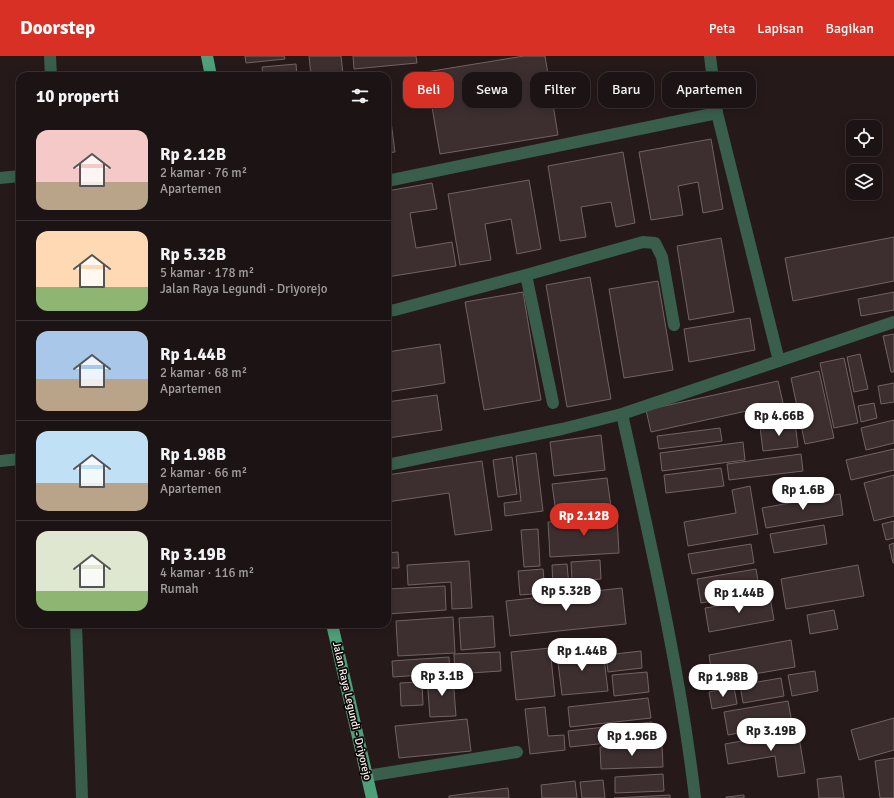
<!DOCTYPE html>
<html lang="id">
<head>
<meta charset="utf-8">
<style>
  :root { --surface:#1c1314; --page:#292022; --text:#f1f3f6; --muted:#a09ea0; --line:#3a3234; --accent:#d93025 }
  body { margin:0; font-family:Signika,sans-serif; background:var(--page); color:var(--text); height:100vh; display:flex; flex-direction:column; font-size:15px; white-space:nowrap }
  * { box-sizing:border-box; margin:0 }
  p { font-size:13px; color:var(--muted) }
  .icon { flex:none; width:22px; height:22px; fill:none; stroke:currentColor; stroke-width:2; stroke-linecap:round; stroke-linejoin:round }
  .map { position:relative; flex:1; overflow:hidden }
  .details { position:absolute; left:16px; top:16px; width:375px; height:556px; display:flex; flex-direction:column; background:var(--surface); border-radius:12px; box-shadow:0 2px 10px #0003,0 0 0 1px var(--line) }
  .details>* { flex:none }
  .top-card { position:absolute; left:403px; top:16px; width:380px; height:36px; display:flex; gap:8px }
  .buttons { position:absolute; left:846px; top:64px; display:grid; gap:8px }
  .buttons a { display:grid; place-items:center; width:36px; height:36px; border-radius:8px; background:var(--surface); box-shadow:0 2px 10px #0003,0 0 0 1px var(--line); font-size:20px }
  .price { position:absolute; translate:-50% -34px; padding:0 9px; border-radius:14px; background:#fff; color:#222; font-size:13px; line-height:26px; filter:drop-shadow(0 1px 2px #0008) }
  .price::after { content:''; position:absolute; left:50%; top:24px; width:12px; height:9px; margin-left:-6px; background:inherit; clip-path:polygon(0 0,100% 0,50% 100%) }
  .price.selected { background:var(--accent); color:#fff }
  ul { padding:0; list-style:none }
  li { display:flex; align-items:center; gap:12px; height:100px; padding:0 20px }
  li+li { border-top:1px solid var(--line) }
  li span { display:grid; place-items:center; flex:none; width:112px; height:80px; border-radius:12px; color:#555 }
  li>.icon { margin-inline-start:auto }
  span .icon { width:48px; height:48px; fill:#fffc; stroke-width:1 }
  li b { font-size:17px }
  h2 { display:flex; justify-content:space-between; align-items:center; height:48px; padding:0 20px; font-size:17px }
  .tag { padding:0 14px; border-radius:12px; background:var(--surface); box-shadow:0 2px 10px #0003,0 0 0 1px var(--line); font-size:14px; line-height:36px }
  .tag.selected { background:var(--accent); color:#fff }
  header { display:flex; align-items:center; gap:24px; box-sizing:border-box; height:56px; padding:0 20px; background:var(--accent); color:#fff }
  header strong { font-size:19px }
  nav { display:flex; gap:22px; margin-inline-start:auto; font-size:14px }
  .map>svg:first-child { display:block }
</style>
</head>
<body>
<header>
<strong>Doorstep</strong>
<nav><a>Peta</a><a>Lapisan</a><a>Bagikan</a></nav>
</header>
<div class="map">
<svg width="894" height="742" viewBox="0 0 894 742">
  <rect width="100%" height="100%" fill="#26191a"/>
  <g fill="#3d2f30" stroke="#726263">
    <polygon points="245,0 284,0 285,3 246,7"/>
    <polygon points="309,0 341,0 343,18 311,20"/>
    <polygon points="353,0 416,0 417,7 354,13"/>
    <polygon points="524,0 545,0 558,79 440,98 426,16"/>
    <polygon points="296,8 297,20 263,20 262,11"/>
    <polygon points="387,35 395,96 387,97"/>
    <polygon points="711,83 723,153 703,157 698,126 678,130 683,159 651,164 639,96"/>
    <polygon points="623,96 635,167 616,171 611,146 581,151 586,181 560,185 548,110"/>
    <polygon points="529,124 541,193 517,198 511,163 485,168 491,204 460,209 448,138"/>
    <polygon points="432,127 437,153 410,157 416,192 452,186 456,210 387,221 387,135"/>
    <polygon points="894,181 894,225 793,245 785,202"/>
    <polygon points="721,182 734,256 689,264 677,190"/>
    <polygon points="590,221 611,343 567,351 546,229"/>
    <polygon points="658,225 673,314 624,322 609,233"/>
    <polygon points="523,236 541,344 484,354 465,246"/>
    <polygon points="894,236 894,254 861,260 858,243"/>
    <polygon points="750,262 755,294 689,306 684,273"/>
    <polygon points="894,278 894,316 891,316 883,280"/>
    <polygon points="440,288 445,327 387,336 387,296"/>
    <polygon points="860,298 868,333 854,336 847,301"/>
    <polygon points="844,302 858,367 834,372 820,307"/>
    <polygon points="819,315 834,382 805,388 791,322"/>
    <polygon points="778,325 783,347 651,376 646,354"/>
    <polygon points="894,327 894,346 881,348 878,330"/>
    <polygon points="437,339 442,374 388,382 387,346"/>
    <polygon points="874,347 877,362 861,366 858,350"/>
    <polygon points="894,364 894,387 866,394 861,372"/>
    <polygon points="795,366 798,391 763,395 760,371"/>
    <polygon points="720,372 722,385 659,393 657,380"/>
    <polygon points="601,379 605,414 554,420 550,386"/>
    <polygon points="743,386 745,404 662,415 660,397"/>
    <polygon points="894,393 894,414 851,424 846,404"/>
    <polygon points="536,397 543,455 505,460 504,447 521,445 516,400"/>
    <polygon points="801,398 803,415 729,424 727,408"/>
    <polygon points="512,401 517,438 498,441 493,404"/>
    <polygon points="482,405 492,474 455,479 449,437 387,446 387,419"/>
    <polygon points="721,412 724,430 666,437 664,419"/>
    <polygon points="894,419 894,460 874,465 864,427"/>
    <polygon points="607,422 611,451 556,457 552,428"/>
    <polygon points="750,430 758,478 688,490 684,466 736,457 732,434"/>
    <polygon points="840,438 843,459 766,472 762,452"/>
    <polygon points="617,461 619,497 550,501 548,466"/>
    <polygon points="894,465 894,482 886,484 882,468"/>
    <polygon points="824,469 827,488 774,497 770,478"/>
    <polygon points="538,473 540,510 524,511 521,474"/>
    <polygon points="894,487 894,507 893,507 889,489"/>
    <polygon points="751,488 754,507 692,518 688,498"/>
    <polygon points="398,496 399,512 387,512 387,497"/>
    <polygon points="600,504 601,523 572,525 571,506"/>
    <polygon points="469,505 472,552 452,553 451,526 408,529 407,509"/>
    <polygon points="567,508 569,530 553,531 552,509"/>
    <polygon points="858,509 864,540 786,553 781,523"/>
    <polygon points="543,513 545,537 520,539 518,515"/>
    <polygon points="756,513 760,537 701,547 697,523"/>
    <polygon points="445,530 446,554 387,558 387,533"/>
    <polygon points="622,532 626,568 510,580 506,545"/>
    <polygon points="770,541 774,564 709,576 705,552"/>
    <polygon points="834,554 838,573 810,578 807,559"/>
    <polygon points="493,560 495,591 461,594 459,562"/>
    <polygon points="453,561 455,597 398,600 396,565"/>
    <polygon points="791,584 795,611 713,625 709,599"/>
    <polygon points="550,592 555,640 516,644 511,596"/>
    <polygon points="603,594 608,635 562,639 557,598"/>
    <polygon points="641,595 642,612 608,616 606,599"/>
    <polygon points="500,596 501,615 455,618 454,598"/>
    <polygon points="449,601 450,617 393,621 392,605"/>
    <polygon points="815,615 818,635 792,640 788,619"/>
    <polygon points="647,616 649,636 614,640 612,619"/>
    <polygon points="453,621 456,660 430,661 427,622"/>
    <polygon points="781,622 784,640 743,647 740,629"/>
    <polygon points="422,626 423,649 401,650 400,627"/>
    <polygon points="734,631 737,648 712,653 709,636"/>
    <polygon points="648,642 651,662 570,671 568,651"/>
    <polygon points="788,645 792,667 728,679 724,656"/>
    <polygon points="545,651 548,680 564,679 565,694 530,698 525,653"/>
    <polygon points="894,662 894,694 859,704 851,674"/>
    <polygon points="467,663 471,695 399,702 395,670"/>
    <polygon points="652,666 654,682 570,691 568,675"/>
    <polygon points="798,675 805,717 778,721 775,700 728,708 725,688"/>
    <polygon points="662,688 663,711 601,713 600,691"/>
    <polygon points="894,702 894,742 880,742 875,705"/>
    <polygon points="663,718 664,735 615,737 615,721"/>
    <polygon points="841,720 844,742 819,742 817,723"/>
    <polygon points="603,724 605,742 582,742 580,726"/>
    <polygon points="575,725 577,742 542,742 541,729"/>
    <polygon points="508,732 509,742 449,742 449,740"/>
    <polygon points="670,739 670,742 614,742"/>
    <polygon points="744,739 744,742 726,742 726,741"/>
  </g>
  <g fill="none" stroke-linecap="round" stroke-linejoin="round">
    <g stroke="#395e4c" stroke-width="12">
      <polyline points="50,0 51,20"/>
      <polyline points="710,0 717,57 779,305"/>
      <polyline points="0,122 20,120"/>
      <polyline points="387,125 717,57"/>
      <polyline points="526,219 553,347"/>
      <polyline points="387,255 395,254 526,219 643,186 655,187 662,201 674,269"/>
      <path d="M622,358C650,485 680,613 695,742"/>
      <polyline points="0,405 20,403"/>
      <polyline points="387,409 562,373 622,358 894,266"/>
      <polyline points="76,568 82,742"/>
      <polyline points="367,720 517,696"/>
    </g>
    <g stroke="#4ea07b" stroke-width="12">
      <polyline points="207,0 211,20"/>
      <polyline points="332,568 372,742"/>
    </g>
  </g>
  <g text-anchor="middle" dominant-baseline="central" stroke-width="3.5" stroke-linejoin="round" paint-order="stroke">
    <g font-size="11" fill="#faf1f1" stroke="#0b0606">
      <text transform="translate(352 655) rotate(77)">Jalan Raya Legundi - Driyorejo</text>
    </g>
  </g>
</svg>
<div class="buttons">
<a><svg class="icon" aria-label="locate" viewBox="0 0 24 24"><circle cx="12" cy="12" r="6"/><path d="M12 2v4M12 18v4M2 12h4M18 12h4"/></svg></a>
<a><svg class="icon" aria-label="layers" viewBox="0 0 24 24"><path d="M12 4l9 5-9 5-9-5zM3 14l9 5 9-5"/></svg></a>
</div>
<b class="price" style="left:779px;top:381px">Rp 4.66B</b>
<b class="price" style="left:803px;top:455px">Rp 1.6B</b>
<b class="price selected" style="left:584px;top:481px">Rp 2.12B</b>
<b class="price" style="left:566px;top:556px">Rp 5.32B</b>
<b class="price" style="left:739px;top:558px">Rp 1.44B</b>
<b class="price" style="left:582px;top:616px">Rp 1.44B</b>
<b class="price" style="left:442px;top:641px">Rp 3.1B</b>
<b class="price" style="left:723px;top:642px">Rp 1.98B</b>
<b class="price" style="left:771px;top:696px">Rp 3.19B</b>
<b class="price" style="left:632px;top:701px">Rp 1.96B</b>
<div class="top-card">
<a class="tag selected">Beli</a>
<a class="tag">Sewa</a>
<a class="tag">Filter</a>
<a class="tag">Baru</a>
<a class="tag">Apartemen</a>
</div>
<section class="details">
<h2>10 properti<svg class="icon" aria-label="filters" viewBox="0 0 24 24"><path d="M4 7h16M4 17h16"/><circle cx="9" cy="7" r="2"/><circle cx="15" cy="17" r="2"/></svg></h2>
<ul>
<li><span style="background:linear-gradient(#f6c9c9 65%,#b9a48a 0)"><svg class="icon" aria-label="home" viewBox="0 0 24 24"><path d="M3 11l9-7 9 7M6 9v11h12V9"/></svg></span><div><b>Rp 2.12B</b><p>2 kamar · 76 m²</p><p>Apartemen</p></div></li>
<li><span style="background:linear-gradient(#ffd9b3 70%,#8fb573 0)"><svg class="icon" aria-label="home" viewBox="0 0 24 24"><path d="M3 11l9-7 9 7M6 9v11h12V9"/></svg></span><div><b>Rp 5.32B</b><p>5 kamar · 178 m²</p><p>Jalan Raya Legundi - Driyorejo</p></div></li>
<li><span style="background:linear-gradient(#a9c7e8 60%,#b9a48a 0)"><svg class="icon" aria-label="home" viewBox="0 0 24 24"><path d="M3 11l9-7 9 7M6 9v11h12V9"/></svg></span><div><b>Rp 1.44B</b><p>2 kamar · 68 m²</p><p>Apartemen</p></div></li>
<li><span style="background:linear-gradient(#bfe0f5 65%,#b9a48a 0)"><svg class="icon" aria-label="home" viewBox="0 0 24 24"><path d="M3 11l9-7 9 7M6 9v11h12V9"/></svg></span><div><b>Rp 1.98B</b><p>2 kamar · 66 m²</p><p>Apartemen</p></div></li>
<li><span style="background:linear-gradient(#dfe7d0 75%,#8fb573 0)"><svg class="icon" aria-label="home" viewBox="0 0 24 24"><path d="M3 11l9-7 9 7M6 9v11h12V9"/></svg></span><div><b>Rp 3.19B</b><p>4 kamar · 116 m²</p><p>Rumah</p></div></li>
</ul>
</section>
</div>
</body>
</html>
